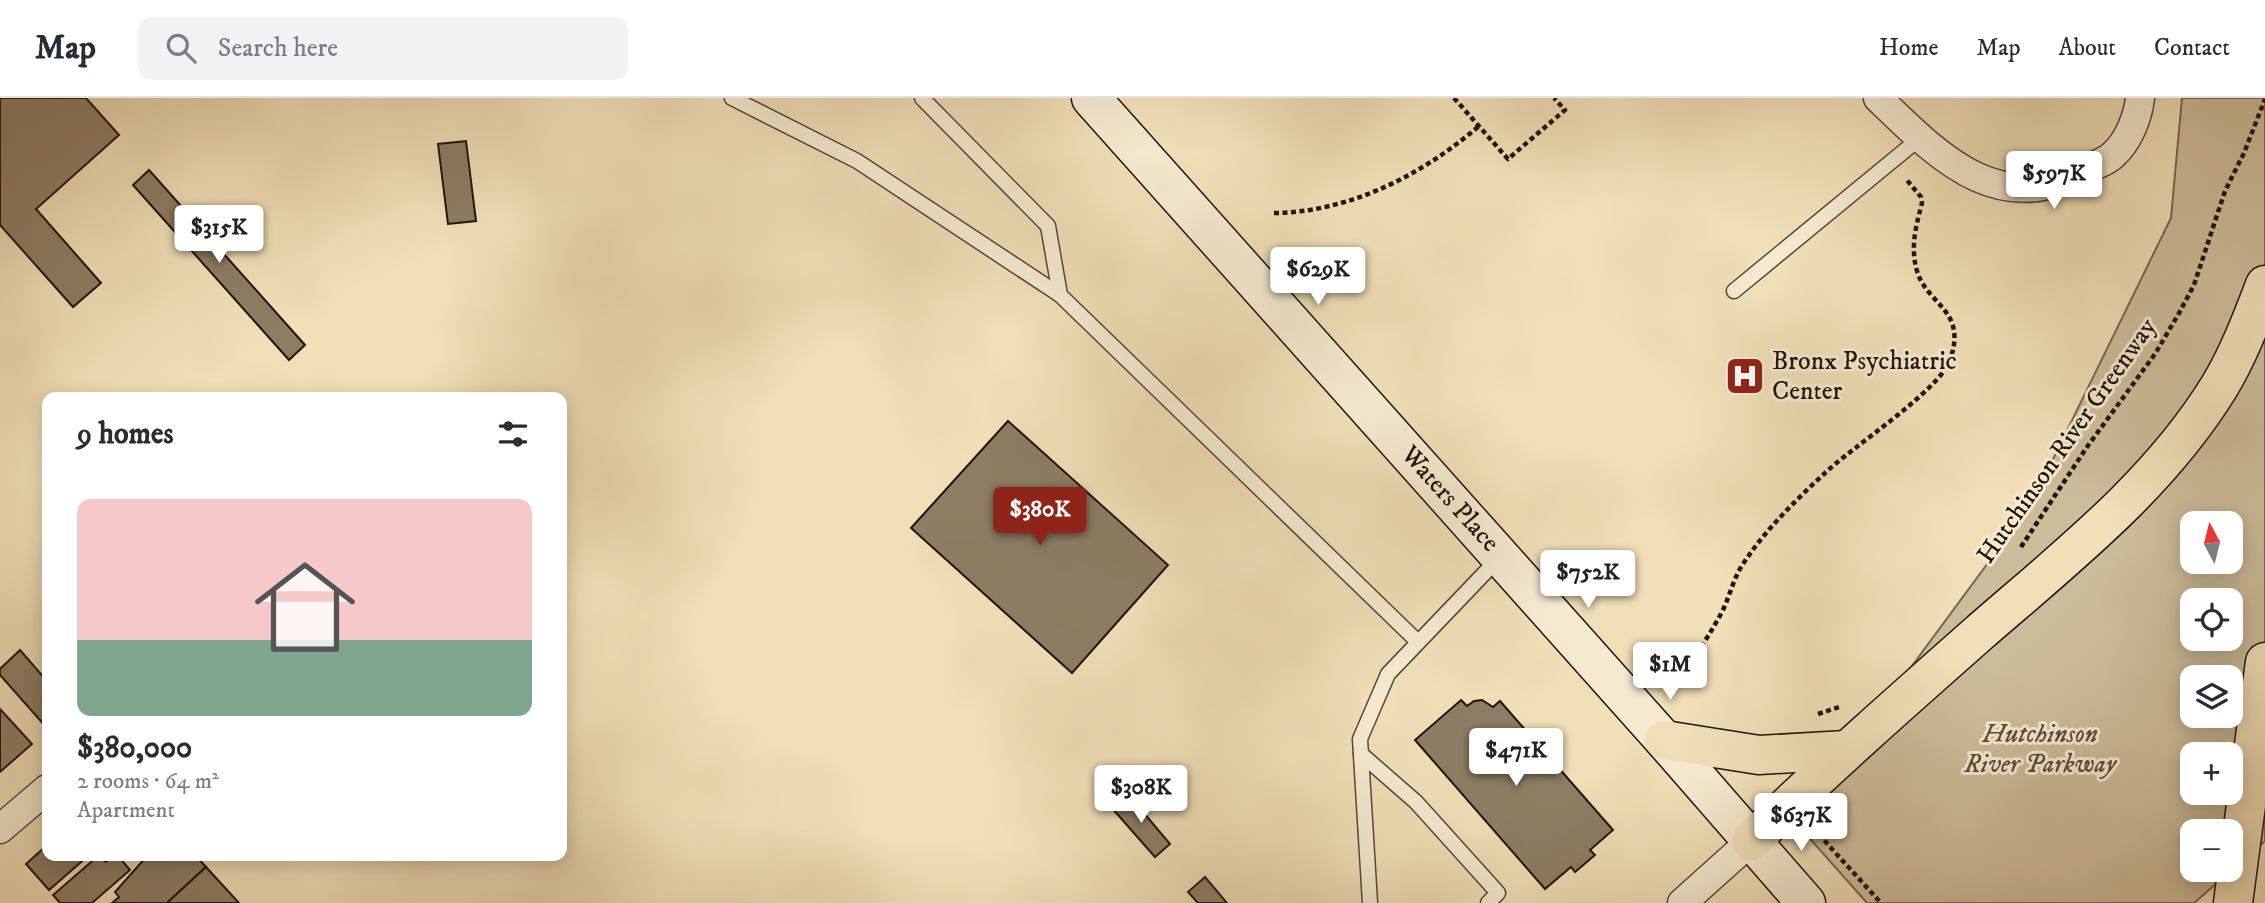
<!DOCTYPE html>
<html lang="en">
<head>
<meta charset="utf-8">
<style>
  :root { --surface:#fff; --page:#f2f2f3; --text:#2b2b33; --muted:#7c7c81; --line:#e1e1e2; --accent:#8f2418 }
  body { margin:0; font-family:"IM FELL DW Pica",serif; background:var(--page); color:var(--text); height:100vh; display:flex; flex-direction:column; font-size:26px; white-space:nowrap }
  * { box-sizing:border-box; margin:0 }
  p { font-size:23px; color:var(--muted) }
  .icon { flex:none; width:38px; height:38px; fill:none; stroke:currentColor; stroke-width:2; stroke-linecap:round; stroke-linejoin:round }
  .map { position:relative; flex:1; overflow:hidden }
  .drawer { position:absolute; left:42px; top:294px; width:525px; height:469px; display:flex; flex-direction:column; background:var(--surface); border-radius:14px; box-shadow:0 4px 18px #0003 }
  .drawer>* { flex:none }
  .needle { width:46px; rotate:353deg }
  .fabs { position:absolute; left:2180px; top:413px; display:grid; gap:14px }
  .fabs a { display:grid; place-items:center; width:63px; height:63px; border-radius:14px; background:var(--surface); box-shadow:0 4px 18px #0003; font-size:35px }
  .price { position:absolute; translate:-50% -60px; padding:0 16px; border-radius:7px; background:#fff; color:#222; font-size:23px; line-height:46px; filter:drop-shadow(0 2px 4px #0008) }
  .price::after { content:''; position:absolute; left:50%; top:42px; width:21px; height:16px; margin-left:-10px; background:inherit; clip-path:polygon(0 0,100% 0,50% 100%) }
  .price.on { background:var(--accent); color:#fff }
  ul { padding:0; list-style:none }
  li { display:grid; align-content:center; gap:14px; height:371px; padding:0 35px }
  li+li { border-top:2px solid var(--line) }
  li span { display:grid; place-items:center; height:217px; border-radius:14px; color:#555 }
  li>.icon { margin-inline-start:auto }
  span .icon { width:126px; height:126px; fill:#fffc; stroke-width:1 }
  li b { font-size:30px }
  h2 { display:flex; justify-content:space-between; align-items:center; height:84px; padding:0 35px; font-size:30px }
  header { display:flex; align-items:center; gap:42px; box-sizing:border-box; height:98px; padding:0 35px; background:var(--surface); border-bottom:2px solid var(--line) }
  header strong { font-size:33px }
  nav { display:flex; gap:38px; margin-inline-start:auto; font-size:24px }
  .search { width:490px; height:63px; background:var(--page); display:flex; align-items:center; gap:18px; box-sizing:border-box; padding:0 24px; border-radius:14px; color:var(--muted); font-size:26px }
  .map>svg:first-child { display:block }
</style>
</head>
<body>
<header>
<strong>Map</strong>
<div class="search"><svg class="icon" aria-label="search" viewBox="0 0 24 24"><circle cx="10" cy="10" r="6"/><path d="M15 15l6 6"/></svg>Search here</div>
<nav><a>Home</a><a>Map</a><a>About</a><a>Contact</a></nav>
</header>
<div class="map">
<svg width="2265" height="805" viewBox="0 0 2265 805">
  <rect width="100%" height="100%" fill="#f0dfb7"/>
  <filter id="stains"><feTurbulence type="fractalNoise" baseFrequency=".00286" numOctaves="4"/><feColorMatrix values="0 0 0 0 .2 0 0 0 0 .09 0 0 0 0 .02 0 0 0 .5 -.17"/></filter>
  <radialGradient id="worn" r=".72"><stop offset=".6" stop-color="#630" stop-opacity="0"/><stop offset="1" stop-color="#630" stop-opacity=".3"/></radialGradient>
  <path fill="#cdbc9a" stroke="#776852" stroke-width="2" fill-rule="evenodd" d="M2182,0H2265V743L2194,805H1867L1796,725L2030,408L2171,120ZM2193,425H2231V464H2193ZM2193,502H2231V541H2193ZM2193,579H2231V618H2193ZM2193,656H2231V695H2193ZM2193,733H2231V772H2193Z"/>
  <g fill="#8d7d64" stroke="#21130b" stroke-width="2">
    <polygon points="0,0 86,0 119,37 36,111 101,185 73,209 0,127"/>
    <polygon points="466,43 476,123 448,126 438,46"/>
    <polygon points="149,72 305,247 289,262 133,87"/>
    <polygon points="1008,323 1168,467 1072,575 911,430"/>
    <polygon points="20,552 47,583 47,630 0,577 0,571"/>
    <polygon points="1461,602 1467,608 1474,603 1482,602 1493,609 1500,603 1613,732 1590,752 1595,757 1575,774 1571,769 1545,791 1415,642"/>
    <polygon points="0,611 32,646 0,674"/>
    <polygon points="1127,695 1170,746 1155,759 1111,709"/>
    <polygon points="47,747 47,758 88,758 49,792 26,766"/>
    <polygon points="98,758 106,764 113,758 118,758 130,772 92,805 60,805 53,797"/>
    <polygon points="147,758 196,758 206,769 167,805 112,805 119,799 115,794"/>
    <polygon points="206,769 239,805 167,805"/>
    <polygon points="1205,779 1227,805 1198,805 1188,794"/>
  </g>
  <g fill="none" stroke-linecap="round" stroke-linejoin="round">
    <g stroke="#554636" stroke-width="17">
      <g id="service">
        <polyline points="732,0 857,63 1060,197"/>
        <polyline points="922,0 1048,128 1060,197 1418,544"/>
        <polyline points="1734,193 1920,40"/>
        <polyline points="1361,656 1416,704 1498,795 1488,805"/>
        <polyline points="1370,805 1360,641 1388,576 1500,459"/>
      </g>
    </g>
    <g stroke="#554636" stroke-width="31">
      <g id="minor">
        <path d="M1878,0C1940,60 2000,123 2090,70C2097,66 2107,63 2113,57C2128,44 2138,19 2140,0"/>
        <polyline points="0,731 47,691"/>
        <polyline points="1682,805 1751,743"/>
      </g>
    </g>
    <g stroke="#21130b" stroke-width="41">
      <polyline id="secondary" points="1091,0 1664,642 1806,805"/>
    </g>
    <g stroke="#21130b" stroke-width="41">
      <g id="motorway">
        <polyline points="1664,642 1759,657 1846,652"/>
        <path d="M1751,743C1825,671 1902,603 1979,535C2065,460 2158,388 2219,289C2238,258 2252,221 2265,187"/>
        <polyline points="2233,805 2265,564"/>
      </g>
    </g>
    <g stroke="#21130b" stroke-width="4.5" stroke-dasharray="5 3.5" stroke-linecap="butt">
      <polyline points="1454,0 1508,61 1565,12 1554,0"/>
      <path d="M1274,115C1350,114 1422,77 1479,28"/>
      <polyline points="2021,449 2087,349 2155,256 2178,217 2194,187 2225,93 2244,55 2265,1"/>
      <polyline points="1637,555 1641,559 1664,555"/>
      <path d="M1682,577C1697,556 1710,536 1722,514C1730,498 1733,481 1743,466C1765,432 1796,402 1825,375C1852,349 1939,293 1950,262C1968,212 1927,207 1917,173C1910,149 1916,128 1922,105L1921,99L1906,81"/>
      <polyline points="1818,616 1839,609"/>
      <polyline points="1813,730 1881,805"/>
    </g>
    <use href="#service" stroke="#f5ead0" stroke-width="14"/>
    <use href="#minor" stroke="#f5ead0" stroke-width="28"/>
    <use href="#secondary" stroke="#f5ead0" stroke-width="38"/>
    <use href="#motorway" stroke="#f0dfb7" stroke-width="38"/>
  </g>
  <defs>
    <g id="hospital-square" transform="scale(2.0125)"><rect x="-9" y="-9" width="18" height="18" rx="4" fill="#8f2418" stroke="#f5ead0"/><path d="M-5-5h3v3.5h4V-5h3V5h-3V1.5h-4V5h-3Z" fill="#fff"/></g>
  </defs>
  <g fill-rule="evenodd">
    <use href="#hospital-square" x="1745" y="278"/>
  </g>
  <g text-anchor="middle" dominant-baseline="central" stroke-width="6" stroke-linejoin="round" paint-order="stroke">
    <g font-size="26" fill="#21130b" stroke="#f5ead0" text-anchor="start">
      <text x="1772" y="263">Bronx Psychiatric<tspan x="1772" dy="30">Center</tspan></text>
    </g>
    <g font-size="26" fill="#21130b" stroke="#f5ead0">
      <text transform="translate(2067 343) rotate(-55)">Hutchinson River Greenway</text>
      <text transform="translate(1450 401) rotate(48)">Waters Place</text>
    </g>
    <g font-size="26" font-style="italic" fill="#5d4e3d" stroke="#f5ead0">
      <text x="2040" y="636">Hutchinson<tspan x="2040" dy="30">River Parkway</tspan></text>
    </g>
  </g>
  <rect width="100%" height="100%" filter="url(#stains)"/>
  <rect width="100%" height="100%" fill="url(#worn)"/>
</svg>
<div class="fabs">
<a><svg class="needle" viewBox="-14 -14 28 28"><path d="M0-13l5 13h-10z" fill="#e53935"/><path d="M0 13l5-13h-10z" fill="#7c7c81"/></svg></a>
<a><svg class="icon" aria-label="locate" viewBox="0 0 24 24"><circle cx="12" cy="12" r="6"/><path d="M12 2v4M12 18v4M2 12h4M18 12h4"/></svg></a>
<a><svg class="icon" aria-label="layers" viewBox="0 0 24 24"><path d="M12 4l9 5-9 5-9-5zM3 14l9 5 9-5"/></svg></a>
<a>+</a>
<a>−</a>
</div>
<b class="price" style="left:2054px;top:113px">$597K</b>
<b class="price" style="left:219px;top:167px">$315K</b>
<b class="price" style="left:1318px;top:209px">$629K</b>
<b class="price on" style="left:1040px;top:449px">$380K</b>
<b class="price" style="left:1588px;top:512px">$752K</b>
<b class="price" style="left:1670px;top:604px">$1M</b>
<b class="price" style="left:1516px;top:690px">$471K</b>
<b class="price" style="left:1141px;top:727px">$308K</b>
<b class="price" style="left:1801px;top:755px">$637K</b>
<section class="drawer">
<h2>9 homes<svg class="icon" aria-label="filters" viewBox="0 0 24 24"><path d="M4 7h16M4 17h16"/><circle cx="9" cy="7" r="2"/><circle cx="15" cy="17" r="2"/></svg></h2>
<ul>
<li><span style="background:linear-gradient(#f6c9c9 65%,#7fa58c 0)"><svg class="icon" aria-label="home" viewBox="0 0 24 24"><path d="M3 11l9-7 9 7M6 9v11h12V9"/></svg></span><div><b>$380,000</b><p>2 rooms · 64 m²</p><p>Apartment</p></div></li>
</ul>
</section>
</div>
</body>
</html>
